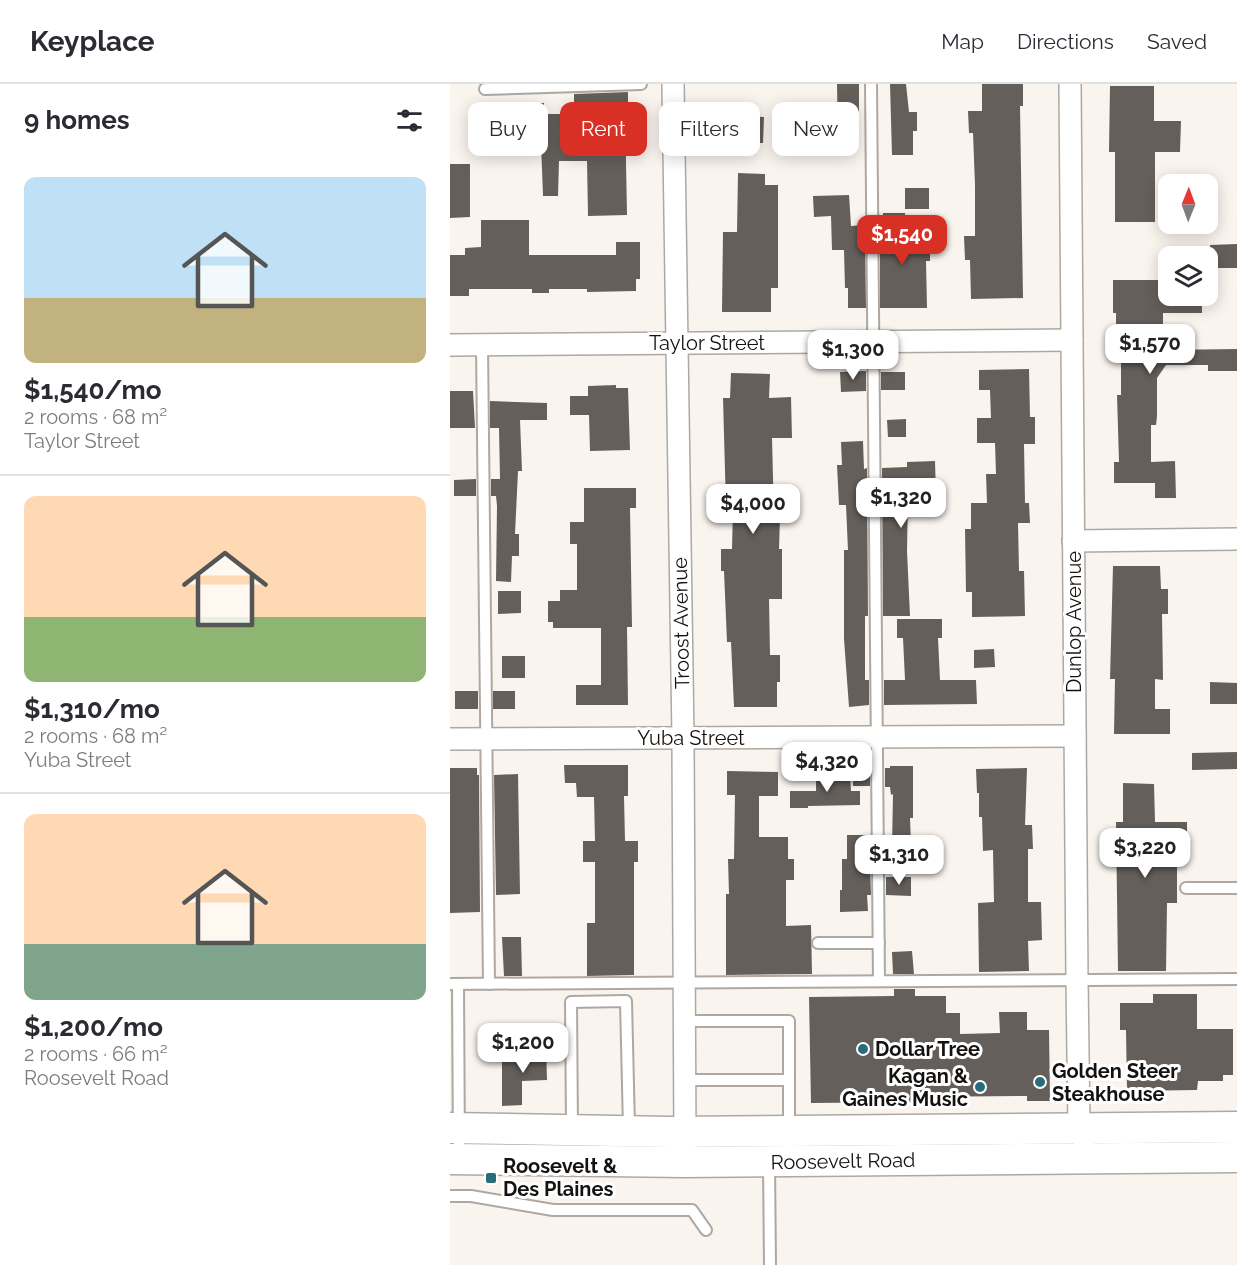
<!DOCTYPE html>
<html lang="en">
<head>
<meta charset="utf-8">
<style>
  :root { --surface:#fff; --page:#f7f7f7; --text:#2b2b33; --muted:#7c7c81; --line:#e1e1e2; --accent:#d93025 }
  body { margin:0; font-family:Raleway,sans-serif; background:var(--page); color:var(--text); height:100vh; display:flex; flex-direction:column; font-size:22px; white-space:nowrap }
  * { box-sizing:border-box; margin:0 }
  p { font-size:20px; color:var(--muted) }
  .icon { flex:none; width:33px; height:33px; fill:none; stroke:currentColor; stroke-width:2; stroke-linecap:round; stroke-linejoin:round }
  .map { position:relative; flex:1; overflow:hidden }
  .side { display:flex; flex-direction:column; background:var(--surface); width:450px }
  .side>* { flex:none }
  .top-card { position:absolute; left:18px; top:18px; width:570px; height:54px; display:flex; gap:12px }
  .needle { width:39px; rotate:1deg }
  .tools { position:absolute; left:708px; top:90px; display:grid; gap:12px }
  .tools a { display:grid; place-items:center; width:60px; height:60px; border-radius:12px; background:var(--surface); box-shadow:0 3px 15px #0003; font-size:30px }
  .price { position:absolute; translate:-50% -51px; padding:0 14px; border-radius:12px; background:#fff; color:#222; font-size:20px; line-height:39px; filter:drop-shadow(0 2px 3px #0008) }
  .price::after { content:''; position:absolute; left:50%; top:36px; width:18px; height:14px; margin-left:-9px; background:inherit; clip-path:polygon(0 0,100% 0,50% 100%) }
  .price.current { background:var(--accent); color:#fff }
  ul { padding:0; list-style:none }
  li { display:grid; align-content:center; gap:12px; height:318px; padding:0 24px }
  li+li { border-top:2px solid var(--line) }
  li span { display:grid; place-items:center; height:186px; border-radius:12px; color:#555 }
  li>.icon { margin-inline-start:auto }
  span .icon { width:108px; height:108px; fill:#fffc; stroke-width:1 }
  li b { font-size:26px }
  h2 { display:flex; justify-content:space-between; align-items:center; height:72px; padding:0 24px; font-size:26px }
  .pill { padding:0 21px; border-radius:12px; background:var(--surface); box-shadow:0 3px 15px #0003; font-size:21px; line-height:54px }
  .pill.current { background:var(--accent); color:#fff }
  header { display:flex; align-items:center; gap:36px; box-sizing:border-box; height:84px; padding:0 30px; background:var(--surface); border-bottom:2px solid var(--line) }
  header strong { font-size:28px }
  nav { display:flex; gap:33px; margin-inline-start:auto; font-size:21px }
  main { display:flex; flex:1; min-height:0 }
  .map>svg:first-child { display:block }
</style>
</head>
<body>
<header>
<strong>Keyplace</strong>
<nav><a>Map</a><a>Directions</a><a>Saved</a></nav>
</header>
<main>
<section class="side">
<h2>9 homes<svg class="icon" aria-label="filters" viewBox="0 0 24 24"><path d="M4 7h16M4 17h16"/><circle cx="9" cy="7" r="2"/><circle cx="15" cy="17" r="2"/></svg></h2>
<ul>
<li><span style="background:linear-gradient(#bfe0f5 65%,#c2b280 0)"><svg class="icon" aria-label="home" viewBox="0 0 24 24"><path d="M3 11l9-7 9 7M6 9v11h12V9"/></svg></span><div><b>$1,540/mo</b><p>2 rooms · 68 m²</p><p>Taylor Street</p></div></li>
<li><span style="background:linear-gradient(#ffd9b3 65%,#8fb573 0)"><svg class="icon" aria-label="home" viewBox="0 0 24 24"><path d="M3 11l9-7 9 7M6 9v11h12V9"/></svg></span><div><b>$1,310/mo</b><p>2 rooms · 68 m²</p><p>Yuba Street</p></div></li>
<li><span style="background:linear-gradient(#ffd9b3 70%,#7fa58c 0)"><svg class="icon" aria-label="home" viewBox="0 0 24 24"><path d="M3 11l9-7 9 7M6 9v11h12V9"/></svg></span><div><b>$1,200/mo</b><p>2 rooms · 66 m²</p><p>Roosevelt Road</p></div></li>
</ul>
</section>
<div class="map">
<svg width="787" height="1181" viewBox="0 0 787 1181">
  <rect width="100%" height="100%" fill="#faf4ef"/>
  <g fill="#645f5b">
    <polygon points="387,0 409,0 409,56 388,57"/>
    <polygon points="440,0 456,0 459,28 467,28 467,47 463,47 463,71 442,71"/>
    <polygon points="532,0 573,0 573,22 570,22 573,214 521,215 520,176 515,176 514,152 525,152 525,101 523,49 519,49 518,27 532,27"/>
    <polygon points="660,2 704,2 704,37 731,37 730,68 705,68 705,138 665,138 665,68 659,68"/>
    <polygon points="178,8 178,25 175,25 177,131 138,132 137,77 109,77 108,112 93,112 91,59 31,60 30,20 94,19 94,30 124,30 124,10"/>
    <polygon points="289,32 314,33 313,59 288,59"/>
    <polygon points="0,80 20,80 20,133 0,134"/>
    <polygon points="288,89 315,90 315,101 328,101 328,204 321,204 321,228 272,228 273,148 287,148"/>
    <rect x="455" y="104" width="24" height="21"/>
    <polygon points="399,111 401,142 415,141 416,224 398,224 398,204 395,204 394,166 382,166 381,132 364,133 363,112"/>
    <polygon points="433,129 455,129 455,155 480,155 480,177 476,177 477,224 430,224 430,141 433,141"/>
    <polygon points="31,136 79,136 79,171 166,171 166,158 190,158 190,195 186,195 186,207 137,208 137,205 99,205 99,209 82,209 82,205 19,205 19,212 0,212 0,171 15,171 15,164 31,163"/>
    <polygon points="787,160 787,184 760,184 760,161"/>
    <polygon points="663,196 718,196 718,212 752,212 752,229 713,229 713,266 787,265 787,287 758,287 758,281 716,281 707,294 707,332 706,341 701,341 701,378 725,377 726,414 705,414 705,399 664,399 664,378 669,378 667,311 671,311 671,263 666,263 666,229 663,229"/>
    <polygon points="579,285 580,333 585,333 585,360 574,360 575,419 579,419 580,439 568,439 569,487 574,487 575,532 522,533 522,508 516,508 515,445 521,445 521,419 537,419 536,390 546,390 545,359 527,359 527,334 541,334 540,306 529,306 529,286"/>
    <polygon points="416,287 416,307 391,308 390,288"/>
    <rect x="431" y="288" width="24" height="18"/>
    <polygon points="281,289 320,290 319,314 341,313 342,354 322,354 324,433 330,433 329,465 332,465 332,515 319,515 320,571 330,571 330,598 327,598 327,623 284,623 281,558 277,558 274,487 271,487 271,465 282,465 283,424 276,424 273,314 280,314"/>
    <polygon points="166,301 166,304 178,304 180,366 140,367 139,331 120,331 120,312 138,312 138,302"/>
    <polygon points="0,307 23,307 25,344 0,344"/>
    <polygon points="40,317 97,319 97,336 70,336 72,387 68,387 65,450 69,450 69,472 62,472 61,498 46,497 47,422 46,412 41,412 41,395 50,395 49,344 40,344"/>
    <polygon points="456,335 456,353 438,353 437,336"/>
    <polygon points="413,357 414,385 417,384 418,532 415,532 415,596 419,596 419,621 399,623 394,555 394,466 398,466 396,421 389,421 387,381 392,381 391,358"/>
    <polygon points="485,377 486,411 458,412 457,467 460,532 433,532 432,384 457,383 457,378"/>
    <polygon points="26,395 26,412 4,412 4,396"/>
    <polygon points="134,404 186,404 186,424 180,424 182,543 177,543 178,621 126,621 126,601 151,601 151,544 103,544 103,538 98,538 98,517 110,517 110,506 127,506 127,460 120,460 120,438 134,438"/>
    <polygon points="663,482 710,482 711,505 718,505 718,530 712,530 713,596 705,595 705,625 720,625 720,650 664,650 665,595 660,595"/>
    <polygon points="48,507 71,507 71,529 48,530"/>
    <polygon points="447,535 492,535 492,554 488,554 490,596 526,596 527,620 434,621 434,596 455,596 453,554 447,554"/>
    <polygon points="544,565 545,583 524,584 524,566"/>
    <rect x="52" y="572" width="23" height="22"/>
    <polygon points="760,598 787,599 787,620 760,620"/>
    <rect x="5" y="607" width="23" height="18"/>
    <rect x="43" y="607" width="22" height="18"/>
    <polygon points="787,668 787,685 742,686 742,669"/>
    <polygon points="114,681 178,681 178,712 174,712 175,757 188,757 188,778 184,778 184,891 137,892 137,839 145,839 145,778 133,778 133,757 145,757 144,713 127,713 126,699 115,699"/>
    <polygon points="440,682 463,682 463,734 460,734 461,761 442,762 443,710 441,711 440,703 435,703 435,684 440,684"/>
    <polygon points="403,683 420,684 420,702 403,702"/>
    <polygon points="0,684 27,684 27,691 29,691 30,828 0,829"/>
    <polygon points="577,684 575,741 582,741 583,765 578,765 578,818 591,818 592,856 578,857 579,887 529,888 528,819 544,818 543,766 533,767 532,733 529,733 529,709 527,709 526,685"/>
    <polygon points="277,687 328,688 328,712 309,712 309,753 338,753 338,775 344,775 344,796 336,796 336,842 361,841 362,890 276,891 276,810 279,810 278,775 284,775 285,711 277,711"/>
    <polygon points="400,689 401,707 410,707 410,721 358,722 358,724 340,724 340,707 366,707 366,690"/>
    <polygon points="68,690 70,810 46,811 44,691"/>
    <polygon points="673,699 704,700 705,738 737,738 737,775 727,775 727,819 717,819 716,887 668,887 666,738 673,738"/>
    <polygon points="397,751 419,751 421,811 417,811 418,827 390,828 390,806 392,806 392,775 397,775"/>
    <polygon points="436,793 461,793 461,812 436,811"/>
    <polygon points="52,853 71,853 72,892 54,892"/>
    <polygon points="462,867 464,890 443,890 442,868"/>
    <polygon points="444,905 465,905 465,912 496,912 496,929 510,929 510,950 550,949 549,928 577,928 577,946 599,946 600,1017 577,1017 577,1012 466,1013 466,1018 361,1019 359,913 444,912"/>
    <polygon points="703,910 747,910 747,945 783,945 783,991 773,991 773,997 748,997 747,1006 677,1007 676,946 670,946 670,919 703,919"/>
    <polygon points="76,962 96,962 97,996 72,997 72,1021 52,1022 52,977 76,976"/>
  </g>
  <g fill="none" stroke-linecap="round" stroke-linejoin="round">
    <g stroke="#aea8a4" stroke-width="14">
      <g id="service">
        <polyline points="421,0 429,897"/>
        <polyline points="35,5 191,0"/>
        <polyline points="32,261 39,900"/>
        <polyline points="736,804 787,804"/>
        <polyline points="368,859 429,859"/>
        <polyline points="0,900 787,895"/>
        <polyline points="8,900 9,1074"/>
        <polyline points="234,937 339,937 339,1045"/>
        <polyline points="233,996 339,996"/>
        <polyline points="122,1044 121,918 176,917 179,1044"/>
        <polyline points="319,1079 320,1181"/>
        <polyline points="0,1112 21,1112 103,1126 242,1126 256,1146"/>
      </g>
    </g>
    <g stroke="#aea8a4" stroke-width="24">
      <g id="minor">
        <polyline points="223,0 233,654 235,1060"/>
        <polyline points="620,0 627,896 629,1044 634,1057"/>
        <polyline points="0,261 622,256"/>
        <polyline points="623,457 787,455"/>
        <polyline points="0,655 625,652"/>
      </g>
    </g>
    <g stroke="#aea8a4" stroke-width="33">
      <g id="secondary">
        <polyline points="0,1044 219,1048 787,1043"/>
        <polyline points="0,1075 235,1078 787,1073"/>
      </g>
    </g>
    <use href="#service" stroke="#fff" stroke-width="10"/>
    <use href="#minor" stroke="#fff" stroke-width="21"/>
    <use href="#secondary" stroke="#fff" stroke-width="30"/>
  </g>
  <g fill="#266c7a" stroke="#fff" stroke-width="2">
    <circle cx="413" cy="965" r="6"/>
    <circle cx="590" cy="998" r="6"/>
    <circle cx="530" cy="1003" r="6"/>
    <rect x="35" y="1088" width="12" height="12" rx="3"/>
  </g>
  <g text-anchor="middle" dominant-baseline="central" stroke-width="6" stroke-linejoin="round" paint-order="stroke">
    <g font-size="20" fill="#141210" stroke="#fff">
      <text x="257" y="259">Taylor Street</text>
      <text transform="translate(624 538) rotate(-90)">Dunlop Avenue</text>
      <text transform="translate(231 539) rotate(-91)">Troost Avenue</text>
      <text x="241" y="654">Yuba Street</text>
      <text transform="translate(393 1077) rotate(-1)">Roosevelt Road</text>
    </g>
    <g font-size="20" font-weight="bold" fill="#141210" stroke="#fff" text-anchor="start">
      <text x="425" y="965">Dollar Tree</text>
      <text x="602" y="987">Golden Steer<tspan x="602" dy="23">Steakhouse</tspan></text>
      <text x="518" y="992" text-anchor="end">Kagan &amp;<tspan x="518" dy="23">Gaines Music</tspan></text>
      <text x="53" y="1082">Roosevelt &amp;<tspan x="53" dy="23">Des Plaines</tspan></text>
    </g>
  </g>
</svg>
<div class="tools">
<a><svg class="needle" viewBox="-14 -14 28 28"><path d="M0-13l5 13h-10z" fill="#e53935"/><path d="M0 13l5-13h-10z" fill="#7c7c81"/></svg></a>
<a><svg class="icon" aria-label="layers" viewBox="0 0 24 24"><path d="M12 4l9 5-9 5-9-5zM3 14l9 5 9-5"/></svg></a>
</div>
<b class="price current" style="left:452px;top:182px">$1,540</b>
<b class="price" style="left:700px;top:291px">$1,570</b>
<b class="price" style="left:403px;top:297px">$1,300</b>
<b class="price" style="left:451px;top:445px">$1,320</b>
<b class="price" style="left:303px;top:451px">$4,000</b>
<b class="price" style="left:377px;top:709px">$4,320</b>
<b class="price" style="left:695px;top:795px">$3,220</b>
<b class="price" style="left:449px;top:802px">$1,310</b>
<b class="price" style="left:73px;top:990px">$1,200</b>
<div class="top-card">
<a class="pill">Buy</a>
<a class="pill current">Rent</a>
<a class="pill">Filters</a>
<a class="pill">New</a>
</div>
</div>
</main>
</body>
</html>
